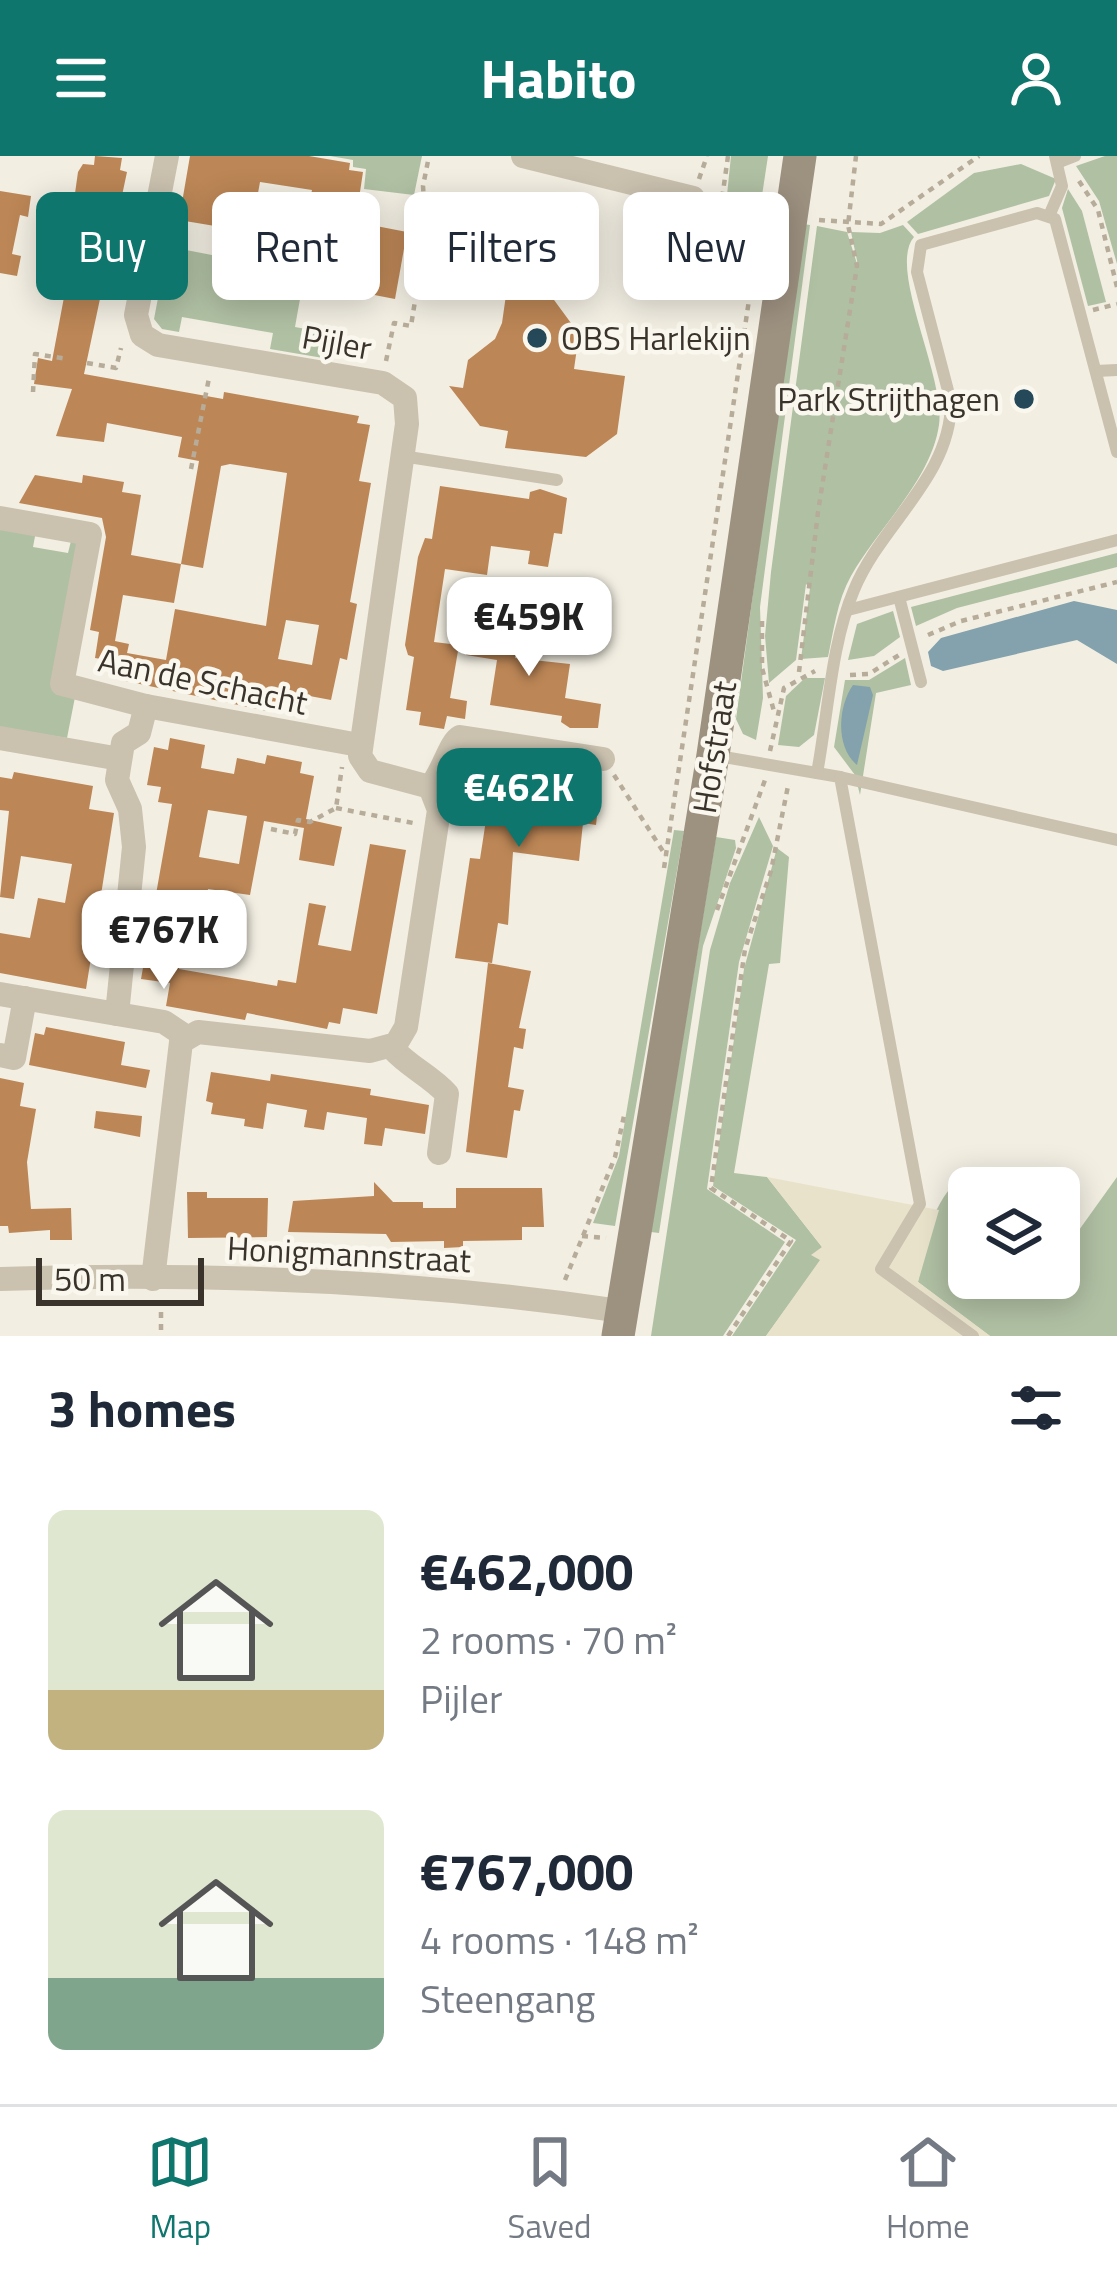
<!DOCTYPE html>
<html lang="en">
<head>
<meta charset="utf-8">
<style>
  :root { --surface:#fff; --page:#f6f6f7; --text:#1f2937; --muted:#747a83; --line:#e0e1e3; --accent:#0f766e }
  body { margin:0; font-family:"Titillium Web",sans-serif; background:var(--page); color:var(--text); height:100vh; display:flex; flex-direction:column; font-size:45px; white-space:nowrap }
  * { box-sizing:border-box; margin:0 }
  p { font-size:39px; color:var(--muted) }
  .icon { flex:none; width:66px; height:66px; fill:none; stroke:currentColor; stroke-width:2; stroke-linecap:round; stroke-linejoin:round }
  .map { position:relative; height:1180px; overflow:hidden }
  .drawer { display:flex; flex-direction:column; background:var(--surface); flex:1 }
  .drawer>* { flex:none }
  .top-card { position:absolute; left:36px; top:36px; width:1047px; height:108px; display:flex; gap:24px }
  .fabs { position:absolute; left:948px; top:1011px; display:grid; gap:24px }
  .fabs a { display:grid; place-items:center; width:132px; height:132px; border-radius:18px; background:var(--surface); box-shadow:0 6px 30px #0003; font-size:60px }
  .scale { position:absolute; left:36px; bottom:30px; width:168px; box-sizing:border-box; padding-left:12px; border:6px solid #39332c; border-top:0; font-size:33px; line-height:42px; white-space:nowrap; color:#39332c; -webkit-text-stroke:9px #faf7ef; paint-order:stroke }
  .price { position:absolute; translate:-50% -102px; padding:0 27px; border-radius:24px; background:#fff; color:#222; font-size:39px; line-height:78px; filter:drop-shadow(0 3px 6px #0008) }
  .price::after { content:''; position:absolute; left:50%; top:72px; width:36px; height:27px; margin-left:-18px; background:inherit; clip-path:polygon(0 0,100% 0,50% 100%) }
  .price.on { background:var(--accent); color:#fff }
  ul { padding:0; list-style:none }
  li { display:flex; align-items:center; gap:36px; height:300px; padding:0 48px }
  li span { display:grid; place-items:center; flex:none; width:336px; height:240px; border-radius:18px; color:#555 }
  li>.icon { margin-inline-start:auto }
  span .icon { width:144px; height:144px; fill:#fffc; stroke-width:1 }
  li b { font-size:51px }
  h2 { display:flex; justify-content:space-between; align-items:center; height:144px; padding:0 48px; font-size:51px }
  .pill { padding:0 42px; border-radius:18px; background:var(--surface); box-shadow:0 6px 30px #0003; font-size:42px; line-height:108px }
  .pill.on { background:var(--accent); color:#fff }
  header { display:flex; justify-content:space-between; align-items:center; height:156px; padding:0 48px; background:var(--accent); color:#fff; font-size:54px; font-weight:700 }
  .tabs { display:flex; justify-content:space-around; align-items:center; height:168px; border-top:3px solid var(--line); background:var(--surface); font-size:33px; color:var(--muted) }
  .tabs a { display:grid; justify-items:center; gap:6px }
  .tabs .on { color:var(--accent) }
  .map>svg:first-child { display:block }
</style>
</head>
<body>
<header><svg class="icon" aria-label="menu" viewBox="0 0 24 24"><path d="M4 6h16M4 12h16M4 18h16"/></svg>Habito<svg class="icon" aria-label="person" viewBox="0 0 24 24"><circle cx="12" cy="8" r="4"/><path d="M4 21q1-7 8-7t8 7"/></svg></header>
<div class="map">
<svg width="1117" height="1180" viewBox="0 0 1117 1180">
  <rect width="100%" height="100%" fill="#f2eee2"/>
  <g fill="#b0c0a3">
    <polygon points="330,0 422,0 414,39 364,33 366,13 353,11 353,4"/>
    <polygon points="731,0 768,0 761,46 727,39"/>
    <polygon points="1105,0 1117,0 1117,108 1099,45 1076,10"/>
    <polygon points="1021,8 1056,23 1049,40 918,78 907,66 974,17"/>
    <polygon points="1068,33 1082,55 1106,146 1088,150 1062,52"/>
    <polygon points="803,68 810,69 760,451 763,542 756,584 743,578 736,563"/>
    <path d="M903,69L914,81C887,112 946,221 939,269C931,324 878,372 851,420C837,445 834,473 828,501L801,503L810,432L806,428L796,504L769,527L765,480L771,416L817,70L847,76L859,114L851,76L880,77Z"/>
    <polygon points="181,93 217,100 214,128 300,143 295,171 328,177 323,202 270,193 273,177 182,161 179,176 162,173 154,163 158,142 173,144"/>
    <polygon points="0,369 36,375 33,391 68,397 72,381 82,383 55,532 76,536 67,582 0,571"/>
    <polygon points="1117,397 1117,411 957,452 916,470 911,451"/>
    <polygon points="893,455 900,481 874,500 848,504 857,468"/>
    <polygon points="905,502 911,529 876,537 860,639 855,619 834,591 845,524 869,524"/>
    <polygon points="805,522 825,522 814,579 799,591 778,589 786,540"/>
    <polygon points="759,661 773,690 739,806 707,1033 785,1086 723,1180 651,1180 710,794 730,727"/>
    <polygon points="674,674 684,675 615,1070 593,1067 619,1000"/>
    <polygon points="716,681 735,684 736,692 703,790 659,1077 651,1076"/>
    <polygon points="777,692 789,701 780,807 769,808 734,1017 767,1021 822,1091 821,1104 766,1180 732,1180 796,1084 713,1030 744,813"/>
    <path d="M966,1020L995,1032H969V1122H1059V1078L1069,1088L1117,1021V1180H990L918,1126C921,1094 935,1034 966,1020Z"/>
  </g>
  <polygon fill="#e9e2cb" points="767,1021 939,1054 918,1126 990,1180 766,1180 820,1104 811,1099 822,1091"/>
  <g fill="#83a2ad">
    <polygon points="1074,445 1117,454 1117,508 1077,484 943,515 931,510 928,496 941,482"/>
    <path d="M853,529L870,531L873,539L857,609C835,591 838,550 853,529Z"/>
  </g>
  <g fill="#bc8656" fill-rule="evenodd">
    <path d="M95,0L122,2L120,14L127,16L84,218L223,243L224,236L263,243L359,260L357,267L370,269L359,325L371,327L350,446L357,448L347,504L340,502L331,544L283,535L280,552L268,549L267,555L121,524L124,507L95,502L99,476L90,474L106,381L102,362L19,347L35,319L82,327L83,319L124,326L122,336L141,339L131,399L181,408L199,305L178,301L182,281L107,267L104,286L56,280L72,233L34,228L38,202L52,205L71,104L67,94L78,16L83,8L94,9ZM230,308L287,317L266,470L175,453L166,504L127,497L129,488L115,485L123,439L174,447L181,408L203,412L221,310ZM286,464L319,469L312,509L278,503Z"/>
    <polygon points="190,0 309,0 350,7 349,14 363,16 358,49 343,46 342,54 309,49 312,34 260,26 251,76 179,64"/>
    <polygon points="0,35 31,40 28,61 20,59 12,98 21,100 17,120 0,117"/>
    <polygon points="512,64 568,72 565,96 574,97 570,123 535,118 579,178 574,213 625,220 617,278 586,301 505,292 508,275 480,270 449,230 463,232 468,204 495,183 502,167 507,132 495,130 500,87 509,88"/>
    <polygon points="376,70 407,76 395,143 364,137"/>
    <polygon points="440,330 529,343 530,336 540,333 567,342 562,378 554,377 548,411 528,408 530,395 491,390 487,419 445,413 434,486 459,489 450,542 467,545 465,563 447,560 444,573 419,569 421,556 406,554 414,501 408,499 405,489 418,401 425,382 432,383"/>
    <polygon points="471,466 519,475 515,502 570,508 565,542 601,548 598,572 570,572 561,566 562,560 490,549 497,504 466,499"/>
    <path d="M170,582L205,589L201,612L234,618L237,602L265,608L267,599L302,606L300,617L314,620L306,663L342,671L334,710L299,704L304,672L264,665L250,739L208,733L207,741L195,739L179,813L277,830L278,824L296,827L309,747L326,750L318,789L351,795L370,688L406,694L377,858L343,852L340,868L329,866L327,873L247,857L245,864L166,850L170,827L141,823L172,648L158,646L161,631L147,629L154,591L168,594ZM208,654L247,660L239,708L199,701Z"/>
    <polygon points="553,615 590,621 587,641 599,642 596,669 583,667 579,705 513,696 508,769 498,767 492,807 455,802 470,702 480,703 492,625 538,632 539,625 552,627"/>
    <polygon points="14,616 93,630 89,653 114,657 86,833 0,817 0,777 30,782 38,742 65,747 72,708 21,700 14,743 0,741 9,655 0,654 0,621 12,623"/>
    <polygon points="488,807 531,815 519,872 526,873 523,893 514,891 508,931 524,934 520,955 514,954 507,1002 466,996"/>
    <polygon points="46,871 125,886 121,909 150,914 146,932 29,909 35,877 44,879"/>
    <polygon points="211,916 270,925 271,918 371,933 370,939 429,949 425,978 385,972 382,990 364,988 367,962 327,956 324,974 304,971 307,954 267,947 263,973 244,970 245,963 211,958 213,947 206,945"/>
    <polygon points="0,922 24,927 20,950 36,953 27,1006 31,1053 71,1052 72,1084 50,1084 50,1074 9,1077 8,1070 0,1070"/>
    <polygon points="96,955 142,960 140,981 94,972"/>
    <polygon points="374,1026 393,1046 423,1046 423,1052 456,1052 456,1032 542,1032 544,1071 522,1071 522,1084 463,1085 463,1091 444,1092 444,1085 391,1086 386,1078 288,1076 293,1045 374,1040"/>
    <polygon points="187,1036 207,1036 207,1042 268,1042 267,1081 188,1082"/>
  </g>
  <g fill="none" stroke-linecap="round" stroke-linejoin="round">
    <g stroke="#b6ac99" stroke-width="4.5" stroke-dasharray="6 6" stroke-linecap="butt">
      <polyline points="728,0 721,50 766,56"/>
      <polyline points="699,23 707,0"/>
      <polyline points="1079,25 1098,54 1117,131"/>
      <polyline points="819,64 881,68 979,0"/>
      <polyline points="1093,154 1117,148"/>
      <polyline points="386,205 394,167 411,170 426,76 423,30 429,0"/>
      <polyline points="87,207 116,212 121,192"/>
      <polyline points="33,236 35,198 68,203"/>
      <polyline points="191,313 209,222"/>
      <polyline points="762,465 762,512 775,559"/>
      <polyline points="928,479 961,465 1117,426"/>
      <polyline points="799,516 818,356 857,110 848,69 856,0"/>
      <polyline points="850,519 869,518 899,499"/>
      <polyline points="770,595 784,532 815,515"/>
      <polyline points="614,619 666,700"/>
      <polyline points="336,652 413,667"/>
      <polyline points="271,673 295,678 298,664 310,666 336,652 342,611"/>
      <polyline points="664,712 752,124"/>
      <polyline points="717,754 765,624"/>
      <polyline points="582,1080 606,1082"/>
      <polyline points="565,1124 615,1001 624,960"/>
      <polyline points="161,1144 161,1180"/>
      <polyline points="728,1180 791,1085 711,1032 745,793 771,715 788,630"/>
    </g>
    <g stroke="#cac1af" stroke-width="12">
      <polyline points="1057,7 1075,0"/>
      <polyline points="1049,60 1062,30 1055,0"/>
      <polyline points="1096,215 1117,214"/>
      <polyline points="402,300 557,324"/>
      <polyline points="899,441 921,526"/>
      <polyline points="848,454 1117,384"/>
      <polyline points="718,600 840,621 920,1048 881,1113 973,1180"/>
      <path d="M817,617C828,559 831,488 854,434C881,368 951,321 951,246L917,116L921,89L1037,57L1055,63L1117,296"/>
      <polyline points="840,621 1117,684"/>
    </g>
    <g stroke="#cac1af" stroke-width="24">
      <polyline points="523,0 693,42"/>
      <polyline points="0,362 90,378 62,528 146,550 359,589"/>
      <polyline points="0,582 120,603"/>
      <path d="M430,631C443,616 450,586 460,581L603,603"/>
      <polyline points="0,838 117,858 134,691 130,653 117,624 123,587 139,577 146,550"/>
      <polyline points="117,858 164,866 185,880"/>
      <path d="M392,892C410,912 430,919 447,938L439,997"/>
      <polyline points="0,899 14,902 25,842"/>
      <path d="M0,1123C207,1116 417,1125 621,1155"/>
      <polyline points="153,1123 181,886 198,876 370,895 396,888 406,871 439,654 430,631 370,615 360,600 407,268 405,242 383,227 158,189 142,179 136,159 167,0"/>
    </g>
    <polyline stroke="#9d9180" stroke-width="33" points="618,1180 713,599 800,0"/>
  </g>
  <g fill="#254958" stroke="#faf7ef" stroke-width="4.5">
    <circle cx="537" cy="182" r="12"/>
    <circle cx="1024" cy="243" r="12"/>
  </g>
  <g text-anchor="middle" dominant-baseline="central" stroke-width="9" stroke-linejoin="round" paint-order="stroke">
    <g font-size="33" fill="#39332c" stroke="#faf7ef" text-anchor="start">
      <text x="561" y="182">OBS Harlekijn</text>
      <text x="1000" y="243" text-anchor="end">Park Strijthagen</text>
    </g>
    <g font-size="33" fill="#39332c" stroke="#faf7ef">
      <text transform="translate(337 186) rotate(10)">Pijler</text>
      <text transform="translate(203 525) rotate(12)">Aan de Schacht</text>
      <text transform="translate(714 591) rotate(-81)">Hofstraat</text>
      <text transform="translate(349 1098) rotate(3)">Honigmannstraat</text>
    </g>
  </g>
</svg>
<div class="fabs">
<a><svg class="icon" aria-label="layers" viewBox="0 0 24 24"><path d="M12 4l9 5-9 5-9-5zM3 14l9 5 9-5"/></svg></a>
</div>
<div class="scale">50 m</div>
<b class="price" style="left:529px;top:523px">€459K</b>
<b class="price on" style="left:519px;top:694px">€462K</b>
<b class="price" style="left:164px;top:836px">€767K</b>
<div class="top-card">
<a class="pill on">Buy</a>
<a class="pill">Rent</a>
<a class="pill">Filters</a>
<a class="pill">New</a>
</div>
</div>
<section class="drawer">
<h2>3 homes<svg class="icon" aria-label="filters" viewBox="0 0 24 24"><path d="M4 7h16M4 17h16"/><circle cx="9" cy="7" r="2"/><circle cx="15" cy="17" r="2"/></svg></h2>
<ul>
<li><span style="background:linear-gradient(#dfe7d0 75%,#c2b280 0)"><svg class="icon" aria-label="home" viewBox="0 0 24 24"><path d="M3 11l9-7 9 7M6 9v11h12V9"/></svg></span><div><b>€462,000</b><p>2 rooms · 70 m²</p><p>Pijler</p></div></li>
<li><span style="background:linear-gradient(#dfe7d0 70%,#7fa58c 0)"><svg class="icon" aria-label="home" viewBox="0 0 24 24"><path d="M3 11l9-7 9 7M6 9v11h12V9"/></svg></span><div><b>€767,000</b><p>4 rooms · 148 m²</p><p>Steengang</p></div></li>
</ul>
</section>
<nav class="tabs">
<a class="on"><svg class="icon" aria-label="map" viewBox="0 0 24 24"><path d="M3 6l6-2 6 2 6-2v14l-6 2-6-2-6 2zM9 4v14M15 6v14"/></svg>Map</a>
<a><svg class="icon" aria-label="saved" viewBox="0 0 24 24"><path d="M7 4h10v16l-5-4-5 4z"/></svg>Saved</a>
<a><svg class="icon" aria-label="home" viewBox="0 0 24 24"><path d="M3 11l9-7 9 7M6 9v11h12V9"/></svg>Home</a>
</nav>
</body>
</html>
